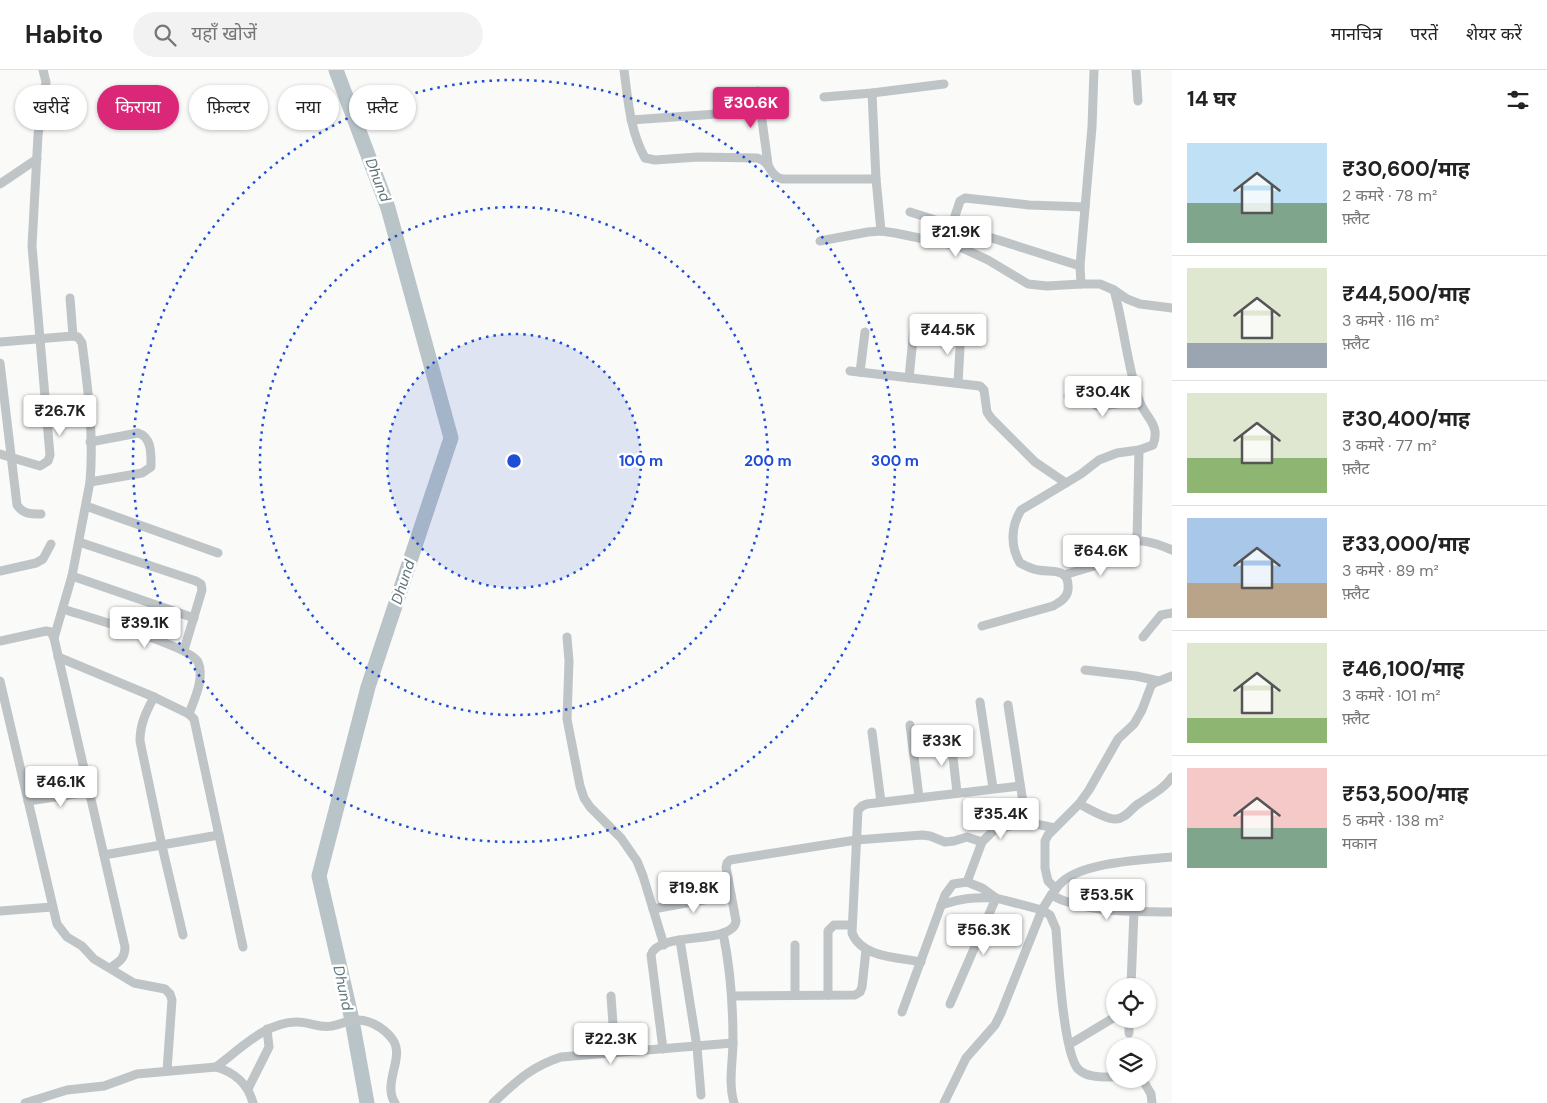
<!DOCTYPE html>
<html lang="hi">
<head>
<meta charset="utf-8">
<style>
  :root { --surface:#fff; --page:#f2f2f2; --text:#222; --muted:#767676; --line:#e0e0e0; --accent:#db2777 }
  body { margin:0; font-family:"DM Sans","Noto Sans Devanagari",sans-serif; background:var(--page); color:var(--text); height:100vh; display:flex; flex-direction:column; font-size:19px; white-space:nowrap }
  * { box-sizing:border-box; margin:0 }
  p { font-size:16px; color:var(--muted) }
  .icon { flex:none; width:28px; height:28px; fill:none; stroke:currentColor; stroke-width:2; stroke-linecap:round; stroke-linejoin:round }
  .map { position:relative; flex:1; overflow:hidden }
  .side { display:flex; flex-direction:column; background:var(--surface); width:375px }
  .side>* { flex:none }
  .banner { position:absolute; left:15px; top:15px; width:475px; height:45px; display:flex; gap:10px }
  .buttons { position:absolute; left:1106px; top:908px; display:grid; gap:10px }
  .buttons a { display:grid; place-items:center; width:50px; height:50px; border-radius:50%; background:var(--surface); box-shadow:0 1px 4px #0004; font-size:25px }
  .price { position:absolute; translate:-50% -42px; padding:0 11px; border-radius:5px; background:#fff; color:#222; font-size:16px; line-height:32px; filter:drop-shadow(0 1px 2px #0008) }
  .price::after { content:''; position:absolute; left:50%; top:30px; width:15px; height:11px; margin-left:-8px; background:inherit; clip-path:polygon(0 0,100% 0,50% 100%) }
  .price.selected { background:var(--accent); color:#fff }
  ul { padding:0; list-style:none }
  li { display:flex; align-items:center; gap:15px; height:125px; padding:0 15px }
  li+li { border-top:1px solid var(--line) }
  li span { display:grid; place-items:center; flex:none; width:140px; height:100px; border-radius:0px; color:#555 }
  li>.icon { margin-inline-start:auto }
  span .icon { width:60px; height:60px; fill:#fffc; stroke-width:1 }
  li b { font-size:21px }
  h2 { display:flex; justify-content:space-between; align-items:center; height:60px; padding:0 15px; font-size:21px }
  .chip { padding:0 18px; border-radius:22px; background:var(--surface); box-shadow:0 1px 4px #0004; font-size:18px; line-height:45px }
  .chip.selected { background:var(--accent); color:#fff }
  header { display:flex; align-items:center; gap:30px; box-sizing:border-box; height:70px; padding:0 25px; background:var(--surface); border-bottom:1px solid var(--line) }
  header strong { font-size:24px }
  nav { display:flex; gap:28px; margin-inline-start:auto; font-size:18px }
  .search { width:350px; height:45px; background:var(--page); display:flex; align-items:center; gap:12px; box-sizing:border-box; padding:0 18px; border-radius:28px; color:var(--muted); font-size:19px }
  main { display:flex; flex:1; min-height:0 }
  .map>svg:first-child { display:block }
</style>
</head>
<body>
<header>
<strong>Habito</strong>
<div class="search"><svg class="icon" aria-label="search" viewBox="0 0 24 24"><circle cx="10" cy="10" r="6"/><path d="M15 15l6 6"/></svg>यहाँ खोजें</div>
<nav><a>मानचित्र</a><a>परतें</a><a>शेयर करें</a></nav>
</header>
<main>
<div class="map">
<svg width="1172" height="1033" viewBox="0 0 1172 1033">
  <rect width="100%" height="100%" fill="#fafaf8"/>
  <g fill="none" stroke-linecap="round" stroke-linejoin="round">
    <polyline stroke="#b8c4c8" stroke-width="15" points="336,0 388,138 451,368 368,617 319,806 352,950 367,1033"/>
    <g stroke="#bfc4c7" stroke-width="9">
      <path d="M624,0C628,30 630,61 645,88L655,90L698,87L757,88C772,92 768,105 782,109H876"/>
      <polyline points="1094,0 1092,57 1080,196 1081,214 1100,214 1114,220 1127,229 1140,234 1172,238"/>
      <polyline points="1136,0 1138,31"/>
      <polyline points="758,21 768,94"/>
      <polyline points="872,23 876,109 881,161"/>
      <polyline points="824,27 872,23 944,14"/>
      <polyline points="631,50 760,41"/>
      <polyline points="0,114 37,89"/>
      <polyline points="910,142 1080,196"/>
      <polyline points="952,155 960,131 965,128 1029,135 1085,137"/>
      <polyline points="820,171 868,162 881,161 895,163 958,176 988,190 1028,214 1047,216 1081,214"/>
      <path d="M1114,220C1124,256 1127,295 1139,330C1145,348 1161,354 1153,375L1139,380L1137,471"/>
      <polyline points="70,228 73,266"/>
      <path d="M0,272L73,266L78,267L82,273C88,318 94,366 90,412L72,506L54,568"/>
      <path d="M0,293L17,435C23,444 30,444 41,444"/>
      <polyline points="850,301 980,316 984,320 987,342 991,348 1035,392 1066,413"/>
      <polyline points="860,302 865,262"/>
      <polyline points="909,308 914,258"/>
      <polyline points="958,313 961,260"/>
      <polyline points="1068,326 1086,329 1097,336 1101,336 1139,331"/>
      <polyline points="0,384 40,396 48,391 50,385 32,176 38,65 46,12 43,0"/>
      <path d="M90,412L142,403L151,397C151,384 152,367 138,363L90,372"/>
      <polyline points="86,436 218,483"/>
      <polyline points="79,472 196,511 201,514 202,520 184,580"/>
      <polyline points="0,501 36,493 43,489 51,474"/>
      <path d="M1064,505L1104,493C1111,489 1114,481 1121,476C1135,465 1158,474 1172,480"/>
      <polyline points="72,506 194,548"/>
      <path d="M63,539C84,546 191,576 198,592C205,608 194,630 189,644"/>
      <path d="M982,556L1053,536C1060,532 1067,528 1068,520C1070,497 1053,503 1038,500C1031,499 1026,496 1020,493C1010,476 1011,456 1021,440L1081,404L1099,390L1117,383L1139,380"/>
      <polyline points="567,567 569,591 567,649 580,716 584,728 590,737 621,768 637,791 643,806 664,875"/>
      <polyline points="1143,567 1161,545 1172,543"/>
      <path d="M0,571L46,561L51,562L54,568L125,877C125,889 119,892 110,898"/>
      <polyline points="58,587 154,627 189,644 194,649 243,877"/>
      <polyline points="1085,600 1136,606 1159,611"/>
      <polyline points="0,611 57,854 67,867 82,876 94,889 134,913 165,919 170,924 172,930 167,1001"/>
      <path d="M154,627C146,642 140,654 140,671L162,776L183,865"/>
      <polyline points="980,632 993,718"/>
      <polyline points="1008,635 1026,752"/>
      <polyline points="910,655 919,727"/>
      <polyline points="872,662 881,732"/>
      <polyline points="951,670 957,722"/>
      <polyline points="28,731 89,722"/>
      <path d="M1079,734C1088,738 1107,750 1116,749C1125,749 1131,739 1138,734C1151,725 1163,720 1172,707"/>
      <polyline points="104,785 219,765"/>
      <polyline points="967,812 982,772 994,760 1026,752 1055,758"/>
      <polyline points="1056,819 1048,811 1045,798 1045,771 1048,765 1079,734 1089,720 1118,669 1134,654 1142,640 1151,616 1154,613 1172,606"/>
      <path d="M1051,825C1087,844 1132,841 1172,842"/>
      <path d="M941,835C960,828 976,827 996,828L950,934"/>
      <polyline points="653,839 731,825"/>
      <polyline points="0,841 52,837"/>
      <path d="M723,863C731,901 733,933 733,971C733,991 728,1013 734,1033"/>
      <polyline points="680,870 697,977 701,1025"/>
      <polyline points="795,875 795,925"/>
      <path d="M921,892C898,887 862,888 852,863L858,740L862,736L867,734L1020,716"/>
      <polyline points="1131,916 1134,841"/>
      <polyline points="828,925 828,861 834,855 851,855"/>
      <polyline points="611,926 615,983"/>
      <polyline points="733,926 855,925 860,922 862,917 866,880"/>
      <path d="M902,942L945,825L953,814L967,812L982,818L996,828L1042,840L1050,845L1056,859C1058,885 1063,982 1078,999C1087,1008 1104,1007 1115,1007"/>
      <polyline points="1129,963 1129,949"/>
      <polyline points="1070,974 1115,947"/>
      <path d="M663,979L651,885C659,860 733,876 736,851L726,797L727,793L730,790L856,770L922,765L930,766L945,772L954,771L967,767L982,772"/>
      <path d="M216,997C240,979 267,951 298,952C310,952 320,959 332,956C338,955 344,952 350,951C366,947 384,957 393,970C405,988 382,1013 395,1033"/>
      <polyline points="1130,1009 1144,1012 1151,1024 1152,1033"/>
      <polyline points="248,1019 269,977 267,959"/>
      <path d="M25,1033L67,1020L104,1016L137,1004L216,997C234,1002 248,1014 253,1033"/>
      <path d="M493,1033C516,1012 530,997 561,987L733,973"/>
      <path d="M944,1033L966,988L995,955L1001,943L1042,840C1048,830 1054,819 1062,812C1084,792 1142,790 1172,787"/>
    </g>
  </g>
  <circle cx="514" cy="391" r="127" fill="#1d4ed8" fill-opacity=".12"/>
  <g fill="none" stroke="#1d4ed8" stroke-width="2.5" stroke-dasharray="2.5 5">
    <circle cx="514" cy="391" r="127"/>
    <circle cx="514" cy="391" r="254"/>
    <circle cx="514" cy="391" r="381"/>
  </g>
  <g text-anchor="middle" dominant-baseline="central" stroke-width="5" stroke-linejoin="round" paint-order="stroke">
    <g font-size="15" font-style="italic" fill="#61757a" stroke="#fff">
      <text transform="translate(378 110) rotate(69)">Dhund</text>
      <text transform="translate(403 512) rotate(-72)">Dhund</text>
      <text transform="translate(343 918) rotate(78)">Dhund</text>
    </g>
  </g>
  <circle cx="514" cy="391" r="8" fill="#1d4ed8" stroke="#fff" stroke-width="2.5"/>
  <g font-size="15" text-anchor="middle" font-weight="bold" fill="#1d4ed8" stroke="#fff" stroke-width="5" stroke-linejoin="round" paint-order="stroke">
    <text x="641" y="396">100 m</text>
    <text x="768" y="396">200 m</text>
    <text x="895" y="396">300 m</text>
  </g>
</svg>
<div class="buttons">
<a><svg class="icon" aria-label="locate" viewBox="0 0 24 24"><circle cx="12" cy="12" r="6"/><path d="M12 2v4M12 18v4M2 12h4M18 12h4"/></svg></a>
<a><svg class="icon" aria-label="layers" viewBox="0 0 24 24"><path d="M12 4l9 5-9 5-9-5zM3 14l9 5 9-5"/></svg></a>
</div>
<b class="price selected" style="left:751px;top:59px">₹30.6K</b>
<b class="price" style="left:956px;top:188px">₹21.9K</b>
<b class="price" style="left:948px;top:286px">₹44.5K</b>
<b class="price" style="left:1103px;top:348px">₹30.4K</b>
<b class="price" style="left:60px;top:367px">₹26.7K</b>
<b class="price" style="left:1101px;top:507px">₹64.6K</b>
<b class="price" style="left:145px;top:579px">₹39.1K</b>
<b class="price" style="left:942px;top:697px">₹33K</b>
<b class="price" style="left:61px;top:738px">₹46.1K</b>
<b class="price" style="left:1001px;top:770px">₹35.4K</b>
<b class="price" style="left:694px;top:844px">₹19.8K</b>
<b class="price" style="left:1107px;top:851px">₹53.5K</b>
<b class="price" style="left:984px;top:886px">₹56.3K</b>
<b class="price" style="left:611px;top:995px">₹22.3K</b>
<div class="banner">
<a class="chip">खरीदें</a>
<a class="chip selected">किराया</a>
<a class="chip">फ़िल्टर</a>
<a class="chip">नया</a>
<a class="chip">फ़्लैट</a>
</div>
</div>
<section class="side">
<h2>14 घर<svg class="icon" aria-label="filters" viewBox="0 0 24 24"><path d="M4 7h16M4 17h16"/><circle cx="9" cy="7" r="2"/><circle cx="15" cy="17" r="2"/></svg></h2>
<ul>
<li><span style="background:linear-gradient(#bfe0f5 60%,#7fa58c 0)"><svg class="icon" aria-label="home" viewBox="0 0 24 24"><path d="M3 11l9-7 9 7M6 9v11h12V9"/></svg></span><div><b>₹30,600/माह</b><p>2 कमरे · 78 m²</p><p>फ़्लैट</p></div></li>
<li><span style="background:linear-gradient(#dfe7d0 75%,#9aa5b1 0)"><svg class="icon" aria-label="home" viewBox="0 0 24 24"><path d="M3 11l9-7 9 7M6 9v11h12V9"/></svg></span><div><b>₹44,500/माह</b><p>3 कमरे · 116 m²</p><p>फ़्लैट</p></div></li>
<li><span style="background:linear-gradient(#dfe7d0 65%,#8fb573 0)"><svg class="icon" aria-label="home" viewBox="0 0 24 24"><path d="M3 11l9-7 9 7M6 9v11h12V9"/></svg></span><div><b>₹30,400/माह</b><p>3 कमरे · 77 m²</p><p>फ़्लैट</p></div></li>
<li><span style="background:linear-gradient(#a9c7e8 65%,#b9a48a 0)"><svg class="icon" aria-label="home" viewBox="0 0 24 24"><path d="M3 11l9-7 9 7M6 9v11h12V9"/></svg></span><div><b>₹33,000/माह</b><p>3 कमरे · 89 m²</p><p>फ़्लैट</p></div></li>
<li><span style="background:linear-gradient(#dfe7d0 75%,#8fb573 0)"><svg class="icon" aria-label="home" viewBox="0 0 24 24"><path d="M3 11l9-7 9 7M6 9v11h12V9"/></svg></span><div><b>₹46,100/माह</b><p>3 कमरे · 101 m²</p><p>फ़्लैट</p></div></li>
<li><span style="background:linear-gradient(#f6c9c9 60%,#7fa58c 0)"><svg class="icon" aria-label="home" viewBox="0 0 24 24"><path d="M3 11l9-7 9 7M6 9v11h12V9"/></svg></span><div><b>₹53,500/माह</b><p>5 कमरे · 138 m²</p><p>मकान</p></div></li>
</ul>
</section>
</main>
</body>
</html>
